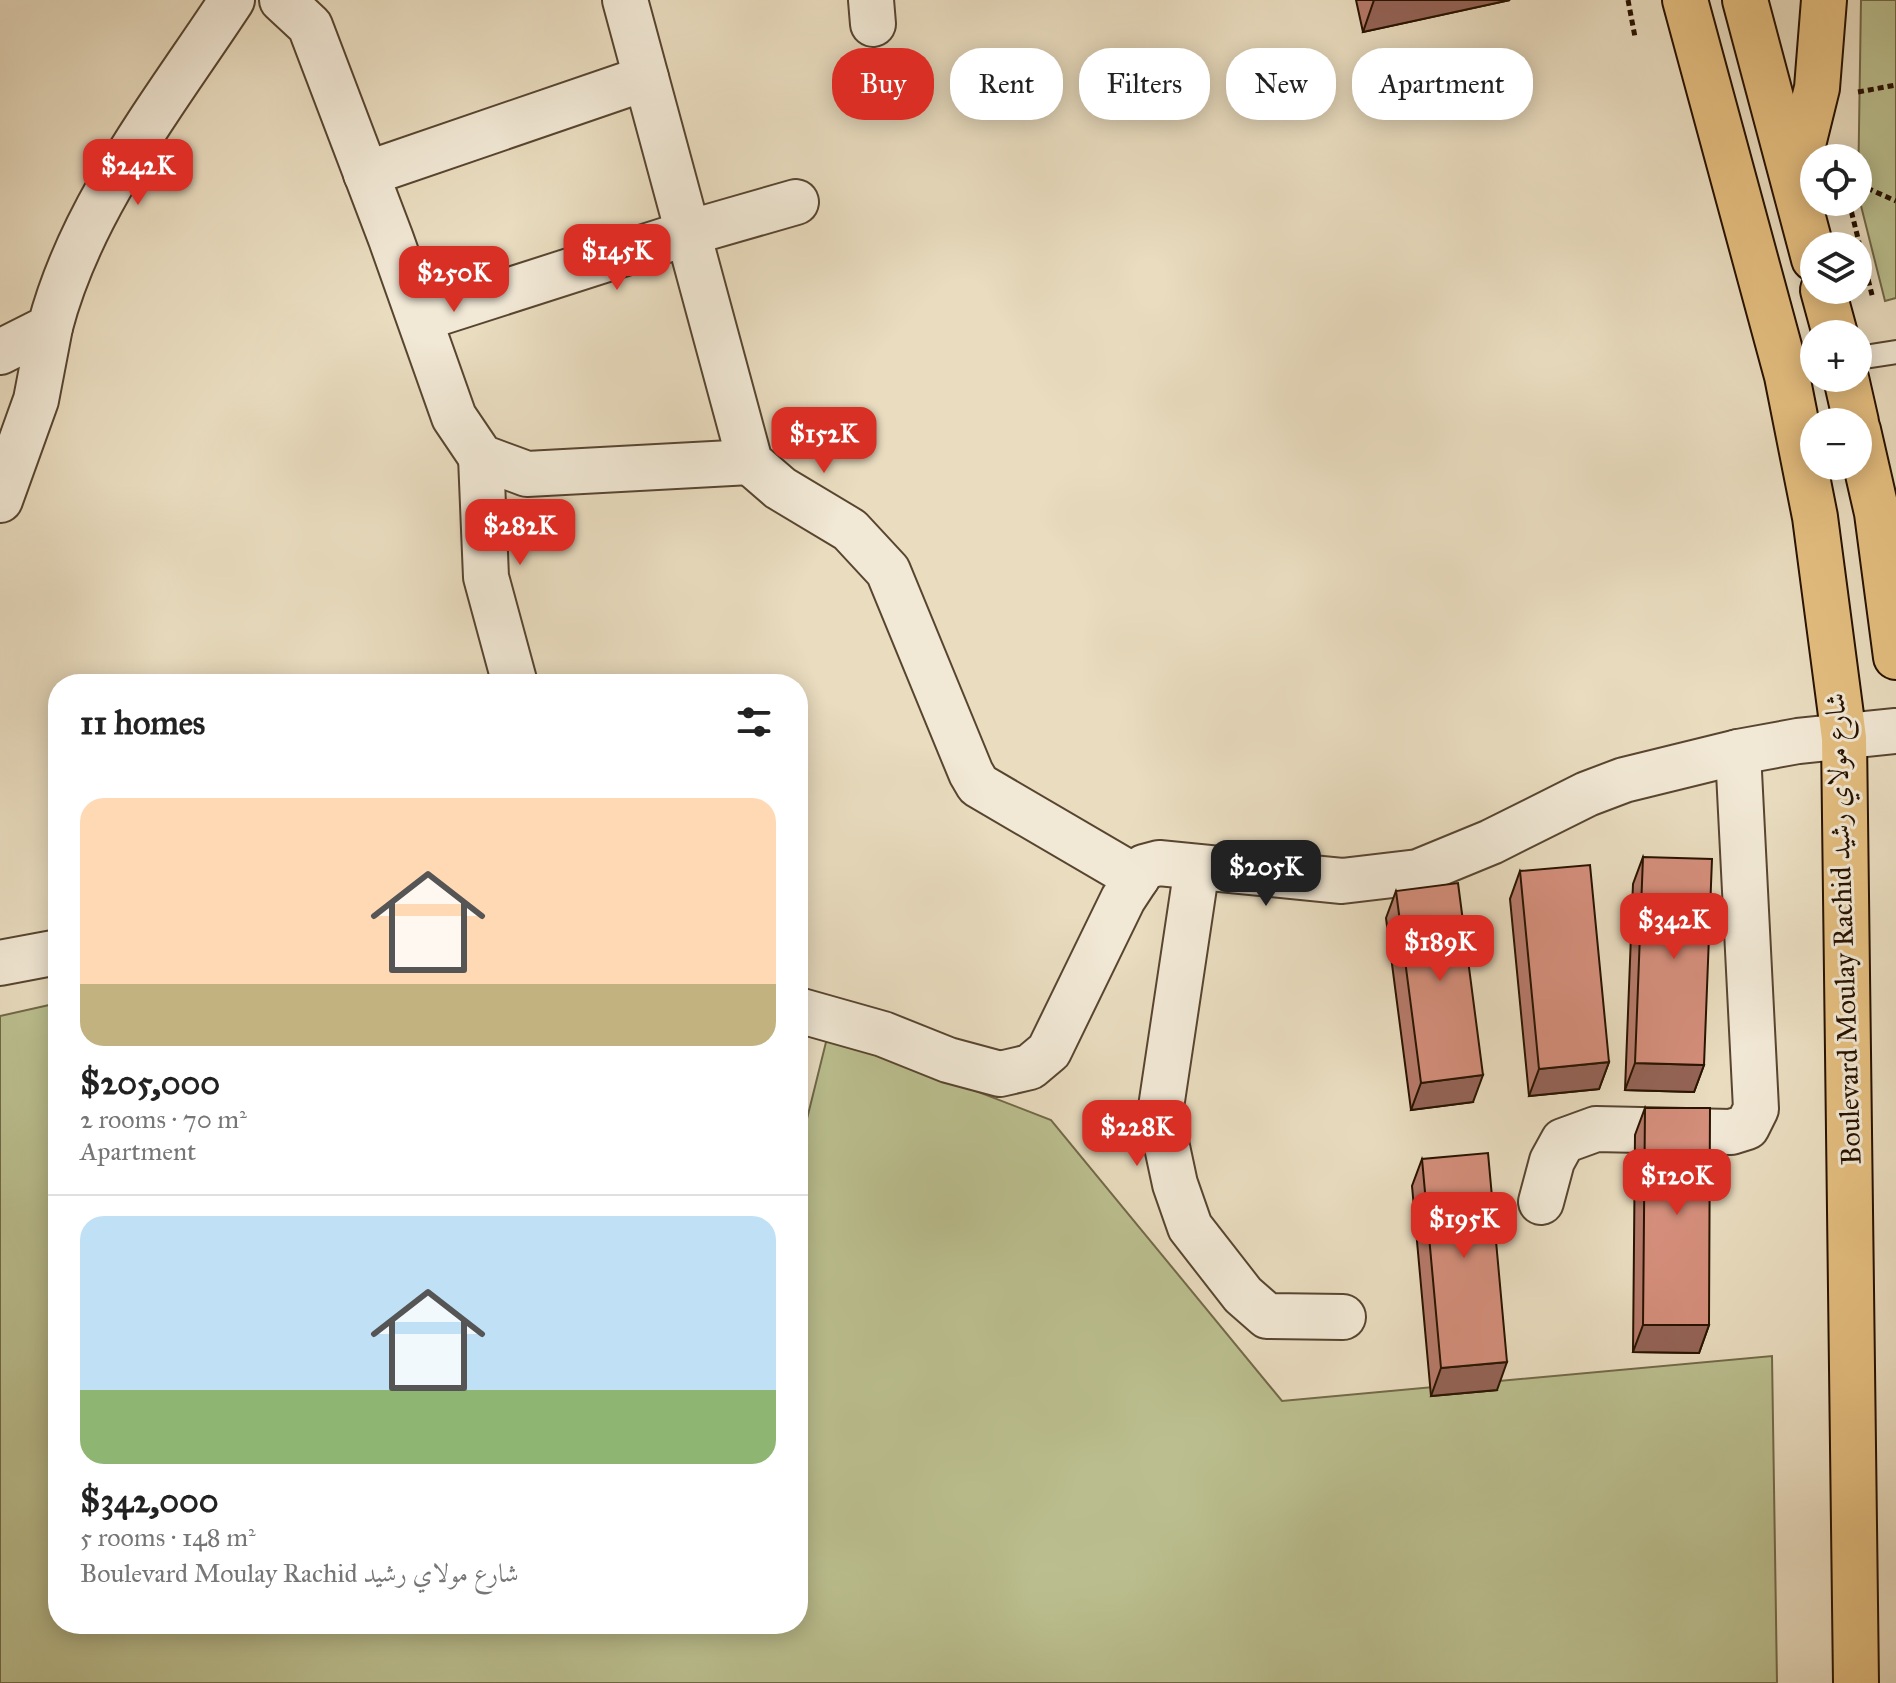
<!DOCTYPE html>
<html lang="en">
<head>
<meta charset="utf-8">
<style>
  :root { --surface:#fff; --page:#f6f6f6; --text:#222; --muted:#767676; --line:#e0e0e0; --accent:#d93025 }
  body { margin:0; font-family:"IM FELL Great Primer",Amiri,serif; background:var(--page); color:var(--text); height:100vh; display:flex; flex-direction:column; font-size:30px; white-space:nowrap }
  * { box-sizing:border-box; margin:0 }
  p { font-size:26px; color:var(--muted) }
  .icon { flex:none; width:44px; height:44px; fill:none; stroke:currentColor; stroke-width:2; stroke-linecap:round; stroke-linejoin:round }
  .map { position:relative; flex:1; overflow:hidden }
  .side { position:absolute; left:48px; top:674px; width:760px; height:960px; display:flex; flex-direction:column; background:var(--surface); border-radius:32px; box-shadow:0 4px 20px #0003 }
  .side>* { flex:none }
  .banner { position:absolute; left:832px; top:48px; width:760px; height:72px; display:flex; gap:16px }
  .buttons { position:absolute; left:1800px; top:144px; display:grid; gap:16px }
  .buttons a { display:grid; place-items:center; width:72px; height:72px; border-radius:50%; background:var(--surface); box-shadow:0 4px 20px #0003; font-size:40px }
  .price { position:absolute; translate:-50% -68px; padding:0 18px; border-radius:16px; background:var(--accent); color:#fff; font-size:26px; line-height:52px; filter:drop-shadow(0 2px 4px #0008) }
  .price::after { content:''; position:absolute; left:50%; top:48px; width:24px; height:18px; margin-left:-12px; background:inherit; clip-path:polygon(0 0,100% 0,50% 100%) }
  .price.selected { background:#222; color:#fff }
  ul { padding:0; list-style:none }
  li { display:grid; align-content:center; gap:16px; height:424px; padding:0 32px }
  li+li { border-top:2px solid var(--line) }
  li span { display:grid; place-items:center; height:248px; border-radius:24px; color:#555 }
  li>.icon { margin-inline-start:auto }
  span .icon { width:144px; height:144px; fill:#fffc; stroke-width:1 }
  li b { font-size:34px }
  h2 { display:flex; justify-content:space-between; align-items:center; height:96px; padding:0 32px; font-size:34px }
  .chip { padding:0 28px; border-radius:32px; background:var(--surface); box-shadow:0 4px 20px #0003; font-size:28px; line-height:72px }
  .chip.selected { background:var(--accent); color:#fff }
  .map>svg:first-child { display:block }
</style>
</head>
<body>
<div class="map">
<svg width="1896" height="1683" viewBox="0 0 1896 1683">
  <rect width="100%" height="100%" fill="#e9dcbf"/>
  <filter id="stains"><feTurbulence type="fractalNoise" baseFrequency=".0025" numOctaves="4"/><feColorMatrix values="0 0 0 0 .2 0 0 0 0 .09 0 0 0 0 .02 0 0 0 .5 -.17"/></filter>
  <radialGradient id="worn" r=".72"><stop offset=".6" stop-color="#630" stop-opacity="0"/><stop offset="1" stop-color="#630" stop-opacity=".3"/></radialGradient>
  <g fill="#bbbf8f" stroke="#726948" stroke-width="2">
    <polygon points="1861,0 1896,0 1896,298 1885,301 1858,194"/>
    <polygon points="58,1003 58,1624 798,1624 798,1155 828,1034 1051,1120 1282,1401 1772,1356 1777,1683 0,1683 0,1016"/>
  </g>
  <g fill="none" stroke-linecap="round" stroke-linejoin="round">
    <g stroke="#584530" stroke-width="26">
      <polyline id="service" points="1858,358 1896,352"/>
    </g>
    <g stroke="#584530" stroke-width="48">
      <g id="minor">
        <polyline points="282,0 310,26 391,239 454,417 481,457 527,474 750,462"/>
        <polyline points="625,0 750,462 780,488 850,530 888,571 971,773 978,785 1137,878"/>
        <polyline points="871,0 873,24"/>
        <polyline points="366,174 646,78"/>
        <polyline points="420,319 688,233 796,202"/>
        <path d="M0,352L50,327C81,207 165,102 232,0"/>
        <polyline points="481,457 486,577 515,684"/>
        <polyline points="0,500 36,400 50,327"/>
        <polyline points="1197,867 1160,1114 1175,1184 1190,1227 1243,1295 1267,1316 1343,1317"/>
        <polyline points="0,963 58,952"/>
        <polyline points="798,1010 883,1034 948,1060 1000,1074 1030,1067 1049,1051 1123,899 1144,867 1159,863 1342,881 1418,872 1491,842 1587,794 1624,780 1738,752 1798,741 1896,731"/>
        <polyline points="1541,1202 1552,1161 1563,1141 1596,1129 1731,1132 1747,1127 1756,1109 1738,752"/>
      </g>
    </g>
    <g stroke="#281300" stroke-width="48">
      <g id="primary">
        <polyline points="1685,0 1787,376 1815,517 1844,738 1856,1683"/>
        <polyline points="1745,0 1814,259"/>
        <polyline points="1794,181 1817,88 1824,0"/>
        <polyline points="1823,290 1835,334"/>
        <polyline points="1846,378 1856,422"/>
        <polyline points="1858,430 1877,513 1896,657"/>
      </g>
    </g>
    <g stroke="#281300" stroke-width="5" stroke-dasharray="6 4" stroke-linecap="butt">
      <polyline points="1628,0 1635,37"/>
      <polyline points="1858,92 1896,85"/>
      <polyline points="1858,184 1896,201"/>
      <polyline points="1849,202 1873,299"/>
    </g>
    <use href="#service" stroke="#f1e8d5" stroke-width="22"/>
    <use href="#minor" stroke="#f1e8d5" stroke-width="44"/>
    <use href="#primary" stroke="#e4be80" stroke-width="44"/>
  </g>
  <g fill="#b67a6a" stroke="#281300" stroke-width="2">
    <polygon points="1356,0 1510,0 1363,32"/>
    <polygon points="1643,857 1704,1065 1694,1092 1625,1090 1633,884"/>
    <polygon points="1520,871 1609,1062 1599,1089 1529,1096 1510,899"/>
    <polygon points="1396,891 1473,1102 1411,1110 1386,918"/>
    <polygon points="1645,1108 1709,1325 1699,1353 1633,1352 1635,1135"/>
    <polygon points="1422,1159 1497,1390 1431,1396 1412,1186"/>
  </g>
  <g fill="#946356" stroke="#281300" stroke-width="2">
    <polygon points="1374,0 1510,0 1363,32"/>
    <polygon points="1609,1062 1599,1089 1529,1096 1539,1069"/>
    <polygon points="1635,1063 1704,1065 1694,1092 1625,1090"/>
    <polygon points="1483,1075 1473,1102 1411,1110 1421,1083"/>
    <polygon points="1643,1325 1709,1325 1699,1353 1633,1352"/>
    <polygon points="1507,1362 1497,1390 1431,1396 1441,1368"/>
  </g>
  <g fill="#d48e7b" stroke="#281300" stroke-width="2">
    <polygon points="1643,857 1712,859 1704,1065 1635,1063"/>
    <polygon points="1590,865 1609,1062 1539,1069 1520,871"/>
    <polygon points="1458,883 1483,1075 1421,1083 1396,891"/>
    <polygon points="1645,1108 1710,1108 1709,1325 1643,1325"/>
    <polygon points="1488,1153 1507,1362 1441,1368 1422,1159"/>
  </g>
  <g text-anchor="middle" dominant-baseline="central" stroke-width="6" stroke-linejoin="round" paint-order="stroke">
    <g font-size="28" fill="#281300" stroke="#f1e8d5">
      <text transform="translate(1843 929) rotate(-92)">Boulevard Moulay Rachid شارع مولاي رشيد</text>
    </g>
  </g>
  <rect width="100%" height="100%" filter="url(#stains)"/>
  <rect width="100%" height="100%" fill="url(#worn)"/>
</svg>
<div class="buttons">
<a><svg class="icon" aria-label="locate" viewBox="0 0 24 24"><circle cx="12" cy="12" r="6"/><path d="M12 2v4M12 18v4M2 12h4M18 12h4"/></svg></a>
<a><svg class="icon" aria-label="layers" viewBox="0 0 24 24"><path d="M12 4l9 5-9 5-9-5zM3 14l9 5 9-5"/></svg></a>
<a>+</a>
<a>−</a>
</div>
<b class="price" style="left:138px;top:207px">$242K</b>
<b class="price" style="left:617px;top:292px">$145K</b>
<b class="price" style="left:454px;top:314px">$250K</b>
<b class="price" style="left:824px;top:475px">$152K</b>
<b class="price" style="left:520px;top:567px">$282K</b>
<b class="price selected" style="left:1266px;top:908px">$205K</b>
<b class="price" style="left:1674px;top:961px">$342K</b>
<b class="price" style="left:1440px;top:983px">$189K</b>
<b class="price" style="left:1137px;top:1168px">$228K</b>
<b class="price" style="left:1677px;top:1217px">$120K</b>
<b class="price" style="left:1464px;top:1260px">$195K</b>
<div class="banner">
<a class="chip selected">Buy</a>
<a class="chip">Rent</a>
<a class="chip">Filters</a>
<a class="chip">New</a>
<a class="chip">Apartment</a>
</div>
<section class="side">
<h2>11 homes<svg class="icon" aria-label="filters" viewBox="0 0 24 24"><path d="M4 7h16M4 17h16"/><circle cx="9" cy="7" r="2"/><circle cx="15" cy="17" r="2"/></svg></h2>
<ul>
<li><span style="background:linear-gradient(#ffd9b3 75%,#c2b280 0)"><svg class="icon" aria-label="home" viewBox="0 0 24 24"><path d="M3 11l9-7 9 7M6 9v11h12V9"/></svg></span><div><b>$205,000</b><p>2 rooms · 70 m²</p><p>Apartment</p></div></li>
<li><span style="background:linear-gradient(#bfe0f5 70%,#8fb573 0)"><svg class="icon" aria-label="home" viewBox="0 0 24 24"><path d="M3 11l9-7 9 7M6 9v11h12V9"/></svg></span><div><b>$342,000</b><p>5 rooms · 148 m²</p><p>Boulevard Moulay Rachid شارع مولاي رشيد</p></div></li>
</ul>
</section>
</div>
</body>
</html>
